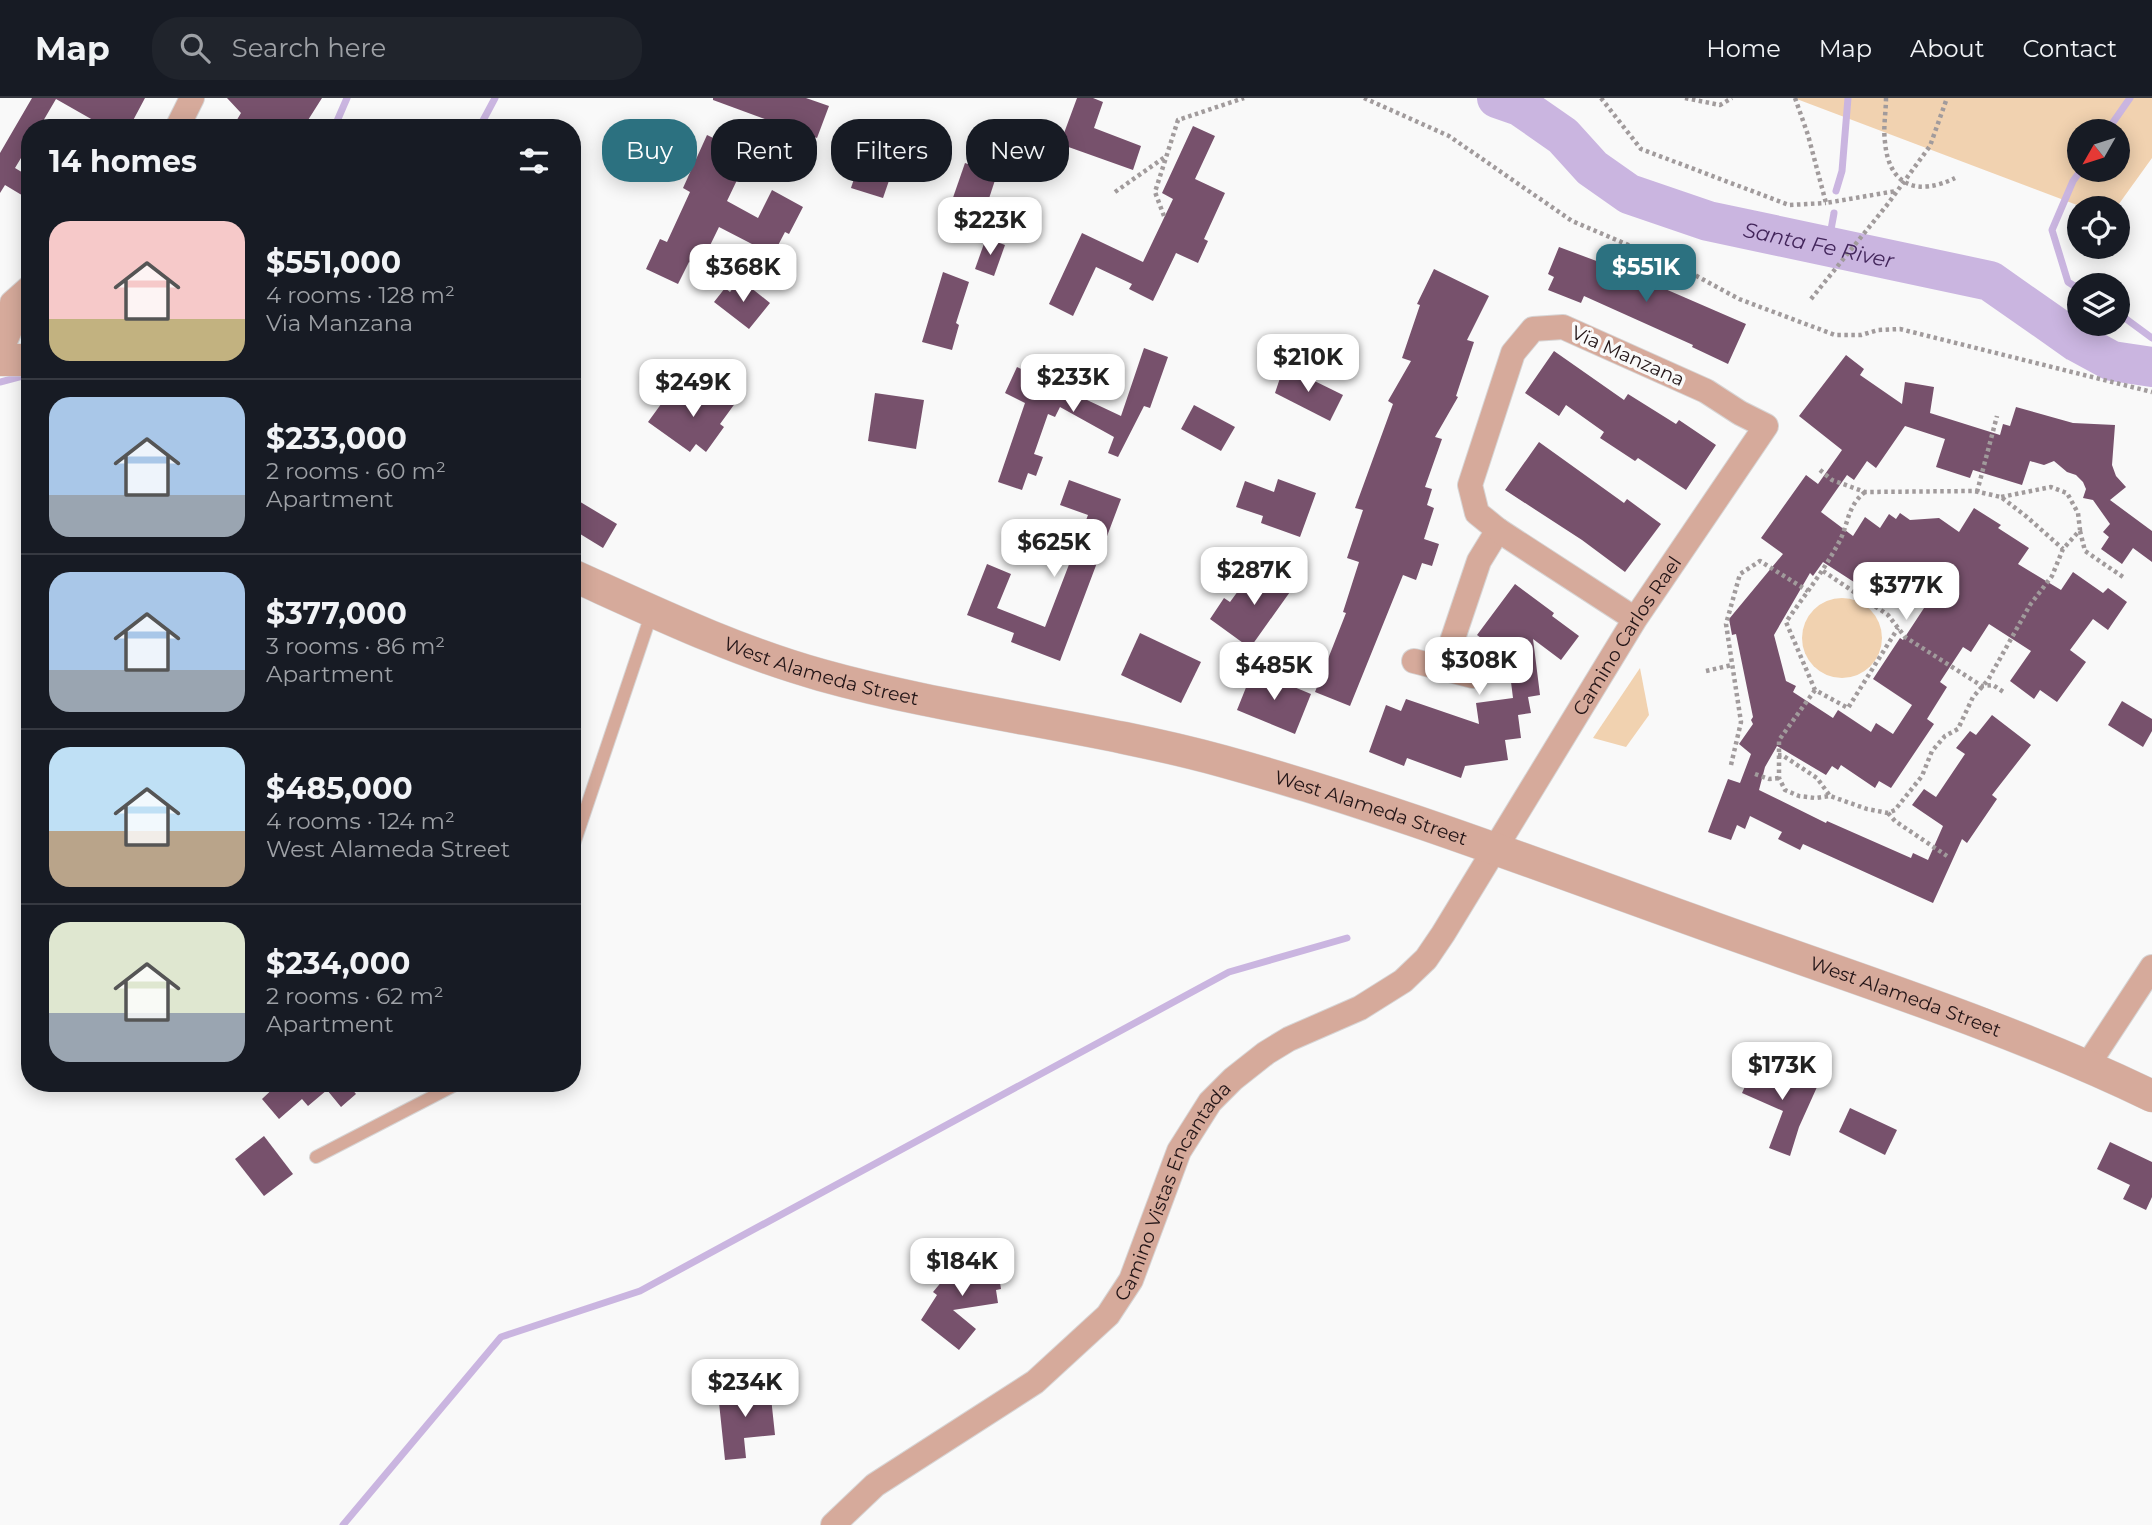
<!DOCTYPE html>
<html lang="en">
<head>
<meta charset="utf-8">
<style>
  :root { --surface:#171b24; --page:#20242c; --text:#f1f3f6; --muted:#9ea1a6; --line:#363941; --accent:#2c7180 }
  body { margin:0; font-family:Montserrat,sans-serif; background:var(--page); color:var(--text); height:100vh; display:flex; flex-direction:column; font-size:26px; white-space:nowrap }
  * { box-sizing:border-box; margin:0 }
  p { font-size:23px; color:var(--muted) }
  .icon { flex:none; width:38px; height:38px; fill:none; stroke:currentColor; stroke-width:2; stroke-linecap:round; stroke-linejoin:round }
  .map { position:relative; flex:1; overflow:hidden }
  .sheet { position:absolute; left:21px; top:21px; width:560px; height:973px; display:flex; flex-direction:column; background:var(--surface); border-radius:28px; box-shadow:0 4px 18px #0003 }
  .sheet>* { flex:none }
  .top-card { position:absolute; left:602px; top:21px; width:665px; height:63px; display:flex; gap:14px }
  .needle { width:46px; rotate:231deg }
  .controls { position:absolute; left:2067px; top:21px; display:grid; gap:14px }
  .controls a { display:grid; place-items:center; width:63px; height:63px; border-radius:50%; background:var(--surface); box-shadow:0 4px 18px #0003; font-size:35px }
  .price { position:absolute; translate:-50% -60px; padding:0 16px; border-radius:14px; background:#fff; color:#222; font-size:23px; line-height:46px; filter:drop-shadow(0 2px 4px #0008) }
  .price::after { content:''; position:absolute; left:50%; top:42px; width:21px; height:16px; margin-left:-10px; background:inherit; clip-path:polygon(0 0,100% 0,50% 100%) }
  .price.on { background:var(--accent); color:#fff }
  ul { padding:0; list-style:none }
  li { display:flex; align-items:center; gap:21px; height:175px; padding:0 28px }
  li+li { border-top:2px solid var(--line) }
  li span { display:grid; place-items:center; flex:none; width:196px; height:140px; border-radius:21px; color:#555 }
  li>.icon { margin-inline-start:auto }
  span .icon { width:84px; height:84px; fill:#fffc; stroke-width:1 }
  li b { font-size:30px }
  h2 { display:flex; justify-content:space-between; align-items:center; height:84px; padding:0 28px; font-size:30px }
  .tag { padding:0 24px; border-radius:28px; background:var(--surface); box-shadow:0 4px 18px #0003; font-size:24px; line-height:63px }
  .tag.on { background:var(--accent); color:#fff }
  header { display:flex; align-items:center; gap:42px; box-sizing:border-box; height:98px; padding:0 35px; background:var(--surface); border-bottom:2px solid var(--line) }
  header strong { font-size:33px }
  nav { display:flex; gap:38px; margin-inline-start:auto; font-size:24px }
  .search { width:490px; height:63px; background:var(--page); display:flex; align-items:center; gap:18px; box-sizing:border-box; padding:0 24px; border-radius:28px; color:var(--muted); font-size:26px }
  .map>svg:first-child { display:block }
</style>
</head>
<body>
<header>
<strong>Map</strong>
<div class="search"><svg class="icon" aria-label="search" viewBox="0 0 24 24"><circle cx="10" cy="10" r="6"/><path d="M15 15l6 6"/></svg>Search here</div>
<nav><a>Home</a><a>Map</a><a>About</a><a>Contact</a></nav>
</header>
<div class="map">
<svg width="2152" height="1427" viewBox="0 0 2152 1427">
  <rect width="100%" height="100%" fill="#f9f9f9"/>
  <g fill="#f1d2b0" fill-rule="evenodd">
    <path d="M1794,0H2152V60L2116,110H2085ZM2079,33H2118V72H2079Z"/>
    <circle cx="1842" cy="540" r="40"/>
    <polygon points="1640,570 1649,617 1626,649 1593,640"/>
  </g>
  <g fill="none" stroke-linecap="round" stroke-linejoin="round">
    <g stroke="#cab5e0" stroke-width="7">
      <polyline points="334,30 347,0"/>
      <polyline points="479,30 495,0"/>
      <polyline points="2107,33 2130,0"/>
      <polyline points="1836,93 1842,73 1848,0"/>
      <polyline points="1828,148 1834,115"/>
      <polyline points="2079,191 2068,184 2052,132 2073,83 2081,72"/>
      <polyline points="2118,215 2152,240"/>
      <polyline points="0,284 30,276"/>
      <polyline points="343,1427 501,1239 640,1193 1229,874 1347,840"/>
    </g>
    <path stroke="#cab5e0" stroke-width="40" id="s1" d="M1497,0L1520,8L1563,38L1592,70L1629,96L1708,123L1990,183L2077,244L2112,263L2152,269"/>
  </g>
  <g fill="#77516c" fill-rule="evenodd">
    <polygon points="32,0 145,0 129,30 107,30 56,1 39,30 30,30 30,45 15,70 30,79 30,102 5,87 0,95 0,55"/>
    <polygon points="227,0 322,0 303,30 232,30 241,15"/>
    <polygon points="713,0 806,0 829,8 817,40 713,2"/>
    <polygon points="1077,0 1093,0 1103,4 1094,30 1141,48 1133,72 1060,46"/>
    <polygon points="1193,28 1215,38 1195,81 1225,95 1204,141 1208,143 1198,165 1176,155 1153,203 1129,191 1132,186 1096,169 1073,218 1049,206 1082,135 1143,164 1173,101 1162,95"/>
    <polygon points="870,31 903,42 883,100 851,90"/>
    <polygon points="707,37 749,57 727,103 758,120 772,92 803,109 789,136 785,134 773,157 719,129 699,170 689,164 678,186 646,171 660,141 667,144 690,94 683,90"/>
    <polygon points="965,65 997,76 981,125 948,114"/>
    <polygon points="986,140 1005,147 994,178 975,171"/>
    <polygon points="1559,149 1626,174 1746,226 1728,266 1692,249 1693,247 1584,198 1581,205 1548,192 1554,179 1548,176"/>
    <polygon points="1434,171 1489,198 1467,242 1474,244 1456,298 1458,299 1435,339 1442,341 1425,389 1432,391 1427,407 1434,410 1424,441 1439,446 1432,468 1422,465 1416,482 1403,477 1350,608 1315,594 1346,515 1343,514 1359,464 1347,460 1363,412 1355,410 1393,306 1388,303 1411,263 1402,260 1420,207 1417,206"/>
    <polygon points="943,174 969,184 956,225 959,227 952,252 922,244"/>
    <polygon points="740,181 770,205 749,231 714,204 725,190 730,194"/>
    <polygon points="1144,250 1168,259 1150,310 1144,308 1118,359 1108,355 1114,339 1060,309 1055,319 1048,316 1034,356 1043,359 1036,378 1028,375 1022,392 998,384 1025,305 1005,295 1017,269 1121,318"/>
    <polygon points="1554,253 1624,302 1628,296 1676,326 1679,322 1716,347 1686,392 1638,360 1635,363 1600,340 1604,334 1566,307 1559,318 1525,295"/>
    <path d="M1846,257L1864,271L1860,277L1902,306L1905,284L1934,289L1930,315L2000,337L2003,326L2010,328L2016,309L2073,325L2115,327L2112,367L2116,378L2126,389L2110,402L2152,433V464L2133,450L2122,466L2101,451L2109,439L2103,434L2110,426L2093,402L2083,400L2086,391L2083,384L2076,377L2067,374L2054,363L2044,367L2030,363L2022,387L1973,372L1970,380L1936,369L1945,341L1905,328L1876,370L1867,363L1854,382L1847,377L1821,414L1853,438L1865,419L1880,430L1889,416L1896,421L1900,415L1910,422L1939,420L1959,434L1974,410L2001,427L1998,430L2029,450L2018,466L2061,492L2073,474L2103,495L2108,490L2127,504L2108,532L2093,521L2070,552L2086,564L2057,604L2040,592L2034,601L2010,583L2031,553L1989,526L1971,554L1963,549L1940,584L1947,589L1927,621L1934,626L1891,690L1879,683L1875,690L1841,667L1838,672L1832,668L1826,677L1777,648L1765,669L1759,692L1826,725L1827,723L1911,760L1913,755L1928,762L1943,728L1912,707L1924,691L1936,699L1965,656L1956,650L1970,633L1976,637L1992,617L2031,647L1992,697L1997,701L1967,745L1962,741L1933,805L1803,746L1800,752L1778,741L1782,734L1750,718L1745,731L1737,727L1731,742L1708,734L1728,681L1740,685L1751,656L1739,646L1753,626L1751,622L1753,619L1736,536L1732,537L1729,521L1783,456L1761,440L1806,377L1818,386L1842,352L1799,318ZM1823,464L1871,495L1882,478L1926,507L1903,542L1900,540L1873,581L1912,607L1893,636L1876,625L1871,634L1838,612L1833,620L1793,594L1796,588L1786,583L1774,537L1810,475L1813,478Z"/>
    <polygon points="1284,268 1343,297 1330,323 1275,295"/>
    <polygon points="713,288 736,304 720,326 724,329 706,354 696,346 690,354 648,324 672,291 698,309"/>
    <polygon points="875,295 924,302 916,351 868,343"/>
    <polygon points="1194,307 1235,329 1221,353 1181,331"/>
    <polygon points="1539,344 1624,405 1627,401 1661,426 1625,474 1582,442 1505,392"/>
    <polygon points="1278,381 1316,395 1300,439 1261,425 1263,418 1236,409 1245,383 1274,394"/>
    <polygon points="1069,382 1121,401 1060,563 1011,544 1014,535 967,517 987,466 1011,476 997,510 1045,529 1088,417 1060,407"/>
    <polygon points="572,399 617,426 603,450 572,431"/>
    <polygon points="1271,466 1297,484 1250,550 1210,521 1224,500 1230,504 1241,489 1250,496"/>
    <polygon points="1515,486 1554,515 1552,518 1579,538 1561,562 1533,541 1540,597 1528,599 1531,615 1518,617 1521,640 1505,642 1508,662 1465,668 1461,680 1407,660 1404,668 1369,654 1386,607 1401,613 1406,601 1479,626 1476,605 1513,600 1508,560 1477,537"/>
    <polygon points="1140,535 1201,564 1181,605 1121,577"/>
    <polygon points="1253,572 1311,596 1295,636 1237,612"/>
    <polygon points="2122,603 2152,621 2152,633 2143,649 2108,627"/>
    <polygon points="1767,967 1817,989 1799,1029 1790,1058 1769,1050 1783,1013 1742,995 1754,969 1764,974"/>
    <polygon points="279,985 347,985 356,996 341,1009 327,992 308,1008 302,1001 279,1021 262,1001"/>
    <polygon points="1850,1010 1897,1032 1885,1057 1839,1034"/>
    <polygon points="264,1038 293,1076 264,1098 235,1061"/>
    <polygon points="2110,1044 2152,1064 2152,1099 2146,1112 2123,1101 2130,1087 2097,1071"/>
    <polygon points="996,1159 1001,1191 996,1192 998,1205 953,1212 976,1231 959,1252 921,1222 937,1197 933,1194 948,1176 947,1168"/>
    <polygon points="770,1290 775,1337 744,1340 746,1360 725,1362 718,1295"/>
  </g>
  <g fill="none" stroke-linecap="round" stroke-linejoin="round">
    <g stroke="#d7d5d5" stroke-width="14">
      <g id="service">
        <polyline points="572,752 652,514"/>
        <polyline points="316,1059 459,985"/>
      </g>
    </g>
    <g stroke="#d7d5d5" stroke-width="26">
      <g id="minor">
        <polyline points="177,30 192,0"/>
        <polyline points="0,255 11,230 12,205 30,189"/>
        <polyline points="1414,563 1473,578"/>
        <polyline points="1443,570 1479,463 1498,432"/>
        <polyline points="2087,968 2152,869"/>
        <path id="s2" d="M833,1427L875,1387L1035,1284L1108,1217L1131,1182L1179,1053L1210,1004L1233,981L1266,955L1289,941L1360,910L1403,883L1426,861L1443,836L1635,521L1766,328L1740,315L1706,293L1563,229L1533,231L1513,255L1470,387L1477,415L1498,432L1635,521"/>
      </g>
    </g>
    <g stroke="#d7d5d5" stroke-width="33">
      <g id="tertiary">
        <polyline points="0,262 30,262"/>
        <path id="s3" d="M572,477C654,514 735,553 821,577C953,614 1090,627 1222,663C1386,708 1546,770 1706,827C1856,881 2009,929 2152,998"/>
      </g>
    </g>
    <g stroke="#a19b9c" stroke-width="4.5" stroke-dasharray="3.5 3.5" stroke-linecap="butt">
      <polyline points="1364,0 1449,38 1572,123 1680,169 1739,201 1835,237 1861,237 1878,232 1900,231 2152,294"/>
      <polyline points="1601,0 1641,51 1789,107 1826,105"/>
      <polyline points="1685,0 1720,7 1732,0"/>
      <polyline points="1795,0 1808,37 1826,105 1896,93"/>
      <path d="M1886,0C1886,14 1883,30 1885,44C1889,89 1918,98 1955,80"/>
      <polyline points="1115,94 1165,59"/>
      <polyline points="1164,118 1155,94 1178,22 1244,0"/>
      <polyline points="1811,201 1887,107 1930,48 1947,0"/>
      <polyline points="1820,372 1832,382 1865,394 1974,393 2001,399 2027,419 2063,451"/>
      <path d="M1865,394C1846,409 1849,427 1838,446C1823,474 1804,498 1786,524L1815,592L1848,610L1898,530"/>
      <polyline points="1977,394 1997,318"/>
      <polyline points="2080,433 2085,453 2123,479"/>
      <polyline points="1823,473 1888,517 1905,539 1982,588 1993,587 2005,595"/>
      <polyline points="1706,573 1732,567"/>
      <polyline points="1815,592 1779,642 1779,680 1785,692 1799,698 1815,700 1830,698 1867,711 1888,715 1895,712 1922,678 1932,653 1945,638 1958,631 1973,599 1988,582 2030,507 2052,478 2063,451 2080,432 2078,415 2067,395 2051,389 2001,399"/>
      <polyline points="1778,657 1782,657 1817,680 1830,698"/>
      <polyline points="1731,667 1741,624 1726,526 1740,476 1760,463 1808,493"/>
      <polyline points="1755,676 1769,681 1779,680"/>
      <polyline points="1888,715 1895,723 1947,758"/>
    </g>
    <use href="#service" stroke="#d6aa9b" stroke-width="12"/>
    <use href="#minor" stroke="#d6aa9b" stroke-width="24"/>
    <use href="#tertiary" stroke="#d6aa9b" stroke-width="32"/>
  </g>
  <g text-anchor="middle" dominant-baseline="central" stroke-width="7" stroke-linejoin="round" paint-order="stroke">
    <g font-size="19" fill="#231517" stroke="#f9f9f9">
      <text transform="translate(1628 258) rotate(24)">Via Manzana</text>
      <text stroke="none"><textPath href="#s2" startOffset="1227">Camino Carlos Rael</textPath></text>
      <text stroke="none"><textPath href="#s3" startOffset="268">West Alameda Street</textPath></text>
      <text stroke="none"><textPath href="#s3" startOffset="835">West Alameda Street</textPath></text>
      <text stroke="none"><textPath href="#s3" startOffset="1402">West Alameda Street</textPath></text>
      <text stroke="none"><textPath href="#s2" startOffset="488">Camino Vistas Encantada</textPath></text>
    </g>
    <g font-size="21" font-style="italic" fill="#43265b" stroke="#f9f9f9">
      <text stroke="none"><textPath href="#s1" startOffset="362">Santa Fe River</textPath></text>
    </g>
  </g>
</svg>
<div class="controls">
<a><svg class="needle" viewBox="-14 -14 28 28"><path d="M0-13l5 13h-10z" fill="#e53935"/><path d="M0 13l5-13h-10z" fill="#9ea1a6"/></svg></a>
<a><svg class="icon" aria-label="locate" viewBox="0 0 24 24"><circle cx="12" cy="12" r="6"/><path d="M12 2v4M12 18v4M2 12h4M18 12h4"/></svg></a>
<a><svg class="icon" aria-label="layers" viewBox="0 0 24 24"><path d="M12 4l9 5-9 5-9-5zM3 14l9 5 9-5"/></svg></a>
</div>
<b class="price" style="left:990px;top:159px">$223K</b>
<b class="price" style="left:743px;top:206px">$368K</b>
<b class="price on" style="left:1646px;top:206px">$551K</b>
<b class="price" style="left:1308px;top:296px">$210K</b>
<b class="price" style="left:1073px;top:316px">$233K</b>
<b class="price" style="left:693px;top:321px">$249K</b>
<b class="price" style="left:1054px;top:481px">$625K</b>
<b class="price" style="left:1254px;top:509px">$287K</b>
<b class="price" style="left:1906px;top:524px">$377K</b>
<b class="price" style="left:1479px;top:599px">$308K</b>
<b class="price" style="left:1274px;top:604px">$485K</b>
<b class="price" style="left:1782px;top:1004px">$173K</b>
<b class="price" style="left:962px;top:1200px">$184K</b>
<b class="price" style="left:745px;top:1321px">$234K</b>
<div class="top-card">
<a class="tag on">Buy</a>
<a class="tag">Rent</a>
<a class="tag">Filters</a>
<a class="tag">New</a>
</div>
<section class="sheet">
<h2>14 homes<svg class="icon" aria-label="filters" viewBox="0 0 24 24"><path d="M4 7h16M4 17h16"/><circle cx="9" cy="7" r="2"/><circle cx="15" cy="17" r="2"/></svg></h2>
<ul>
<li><span style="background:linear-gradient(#f6c9c9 70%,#c2b280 0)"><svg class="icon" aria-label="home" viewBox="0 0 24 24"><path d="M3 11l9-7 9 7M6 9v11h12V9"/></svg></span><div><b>$551,000</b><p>4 rooms · 128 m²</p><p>Via Manzana</p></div></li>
<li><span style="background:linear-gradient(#a9c7e8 70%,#9aa5b1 0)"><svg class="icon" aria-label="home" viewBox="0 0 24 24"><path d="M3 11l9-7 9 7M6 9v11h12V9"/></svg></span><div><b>$233,000</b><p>2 rooms · 60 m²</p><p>Apartment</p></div></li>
<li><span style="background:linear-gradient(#a9c7e8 70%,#9aa5b1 0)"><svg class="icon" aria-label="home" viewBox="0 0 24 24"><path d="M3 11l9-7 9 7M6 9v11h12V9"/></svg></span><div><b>$377,000</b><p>3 rooms · 86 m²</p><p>Apartment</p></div></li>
<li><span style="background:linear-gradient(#bfe0f5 60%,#b9a48a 0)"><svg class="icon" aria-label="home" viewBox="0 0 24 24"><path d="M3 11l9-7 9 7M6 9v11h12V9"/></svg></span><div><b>$485,000</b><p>4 rooms · 124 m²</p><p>West Alameda Street</p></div></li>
<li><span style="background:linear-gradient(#dfe7d0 65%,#9aa5b1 0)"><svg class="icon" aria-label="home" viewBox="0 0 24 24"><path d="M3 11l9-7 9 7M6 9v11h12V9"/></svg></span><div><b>$234,000</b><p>2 rooms · 62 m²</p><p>Apartment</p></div></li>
</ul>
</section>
</div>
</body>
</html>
